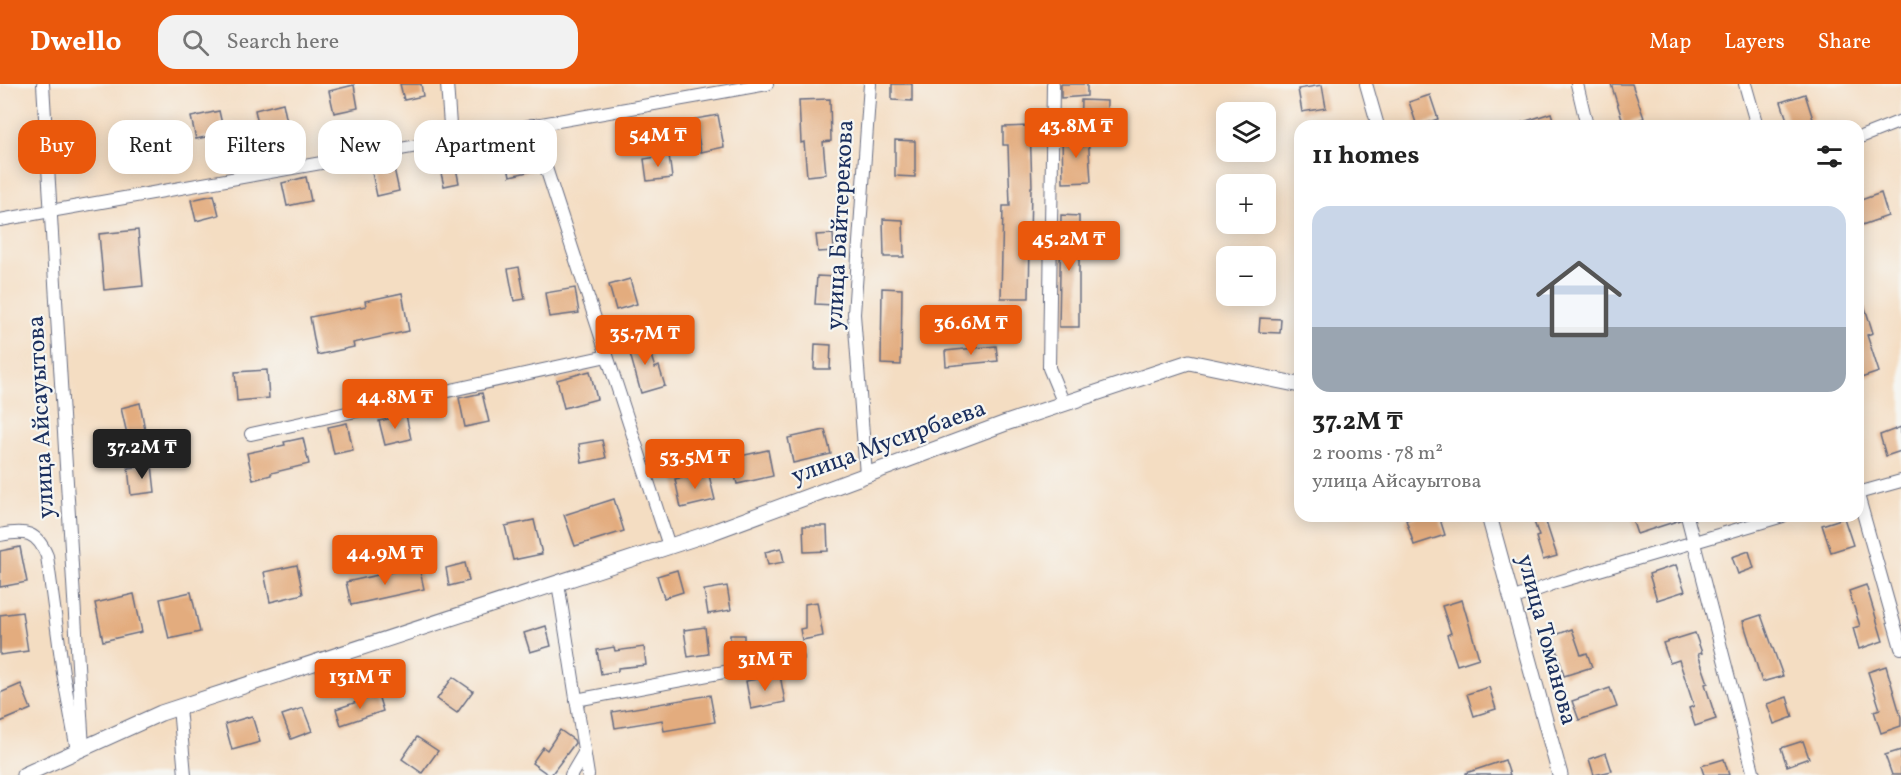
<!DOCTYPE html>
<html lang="en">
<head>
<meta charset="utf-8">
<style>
  :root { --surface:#fff; --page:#f2f2f2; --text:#222; --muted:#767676; --line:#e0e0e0; --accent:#ea580c }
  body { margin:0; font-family:Vollkorn,serif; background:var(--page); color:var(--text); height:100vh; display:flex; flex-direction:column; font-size:22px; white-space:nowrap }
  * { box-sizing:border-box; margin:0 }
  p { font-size:20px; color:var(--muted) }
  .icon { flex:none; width:33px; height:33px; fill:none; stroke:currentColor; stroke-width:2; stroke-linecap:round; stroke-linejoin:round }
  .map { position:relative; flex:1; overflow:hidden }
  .details { position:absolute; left:1294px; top:36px; width:570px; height:402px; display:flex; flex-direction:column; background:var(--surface); border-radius:18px; box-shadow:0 3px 15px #0003 }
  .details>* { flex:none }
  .top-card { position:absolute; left:18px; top:36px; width:570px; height:54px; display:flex; gap:12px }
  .fabs { position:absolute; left:1216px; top:18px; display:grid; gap:12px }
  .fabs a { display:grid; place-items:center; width:60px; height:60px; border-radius:12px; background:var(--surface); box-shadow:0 3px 15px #0003; font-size:30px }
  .price { position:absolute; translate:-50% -51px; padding:0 14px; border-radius:6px; background:var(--accent); color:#fff; font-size:20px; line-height:39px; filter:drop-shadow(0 2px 3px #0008) }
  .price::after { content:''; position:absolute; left:50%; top:36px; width:18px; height:14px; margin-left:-9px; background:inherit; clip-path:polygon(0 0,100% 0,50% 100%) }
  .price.current { background:#222; color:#fff }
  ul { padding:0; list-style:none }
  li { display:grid; align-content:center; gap:12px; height:318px; padding:0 18px }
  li+li { border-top:2px solid var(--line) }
  li span { display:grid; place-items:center; height:186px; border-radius:18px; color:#555 }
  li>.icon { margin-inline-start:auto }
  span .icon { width:108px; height:108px; fill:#fffc; stroke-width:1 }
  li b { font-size:26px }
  h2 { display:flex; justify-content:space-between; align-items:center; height:72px; padding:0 18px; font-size:26px }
  .chip { padding:0 21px; border-radius:18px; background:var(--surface); box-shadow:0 3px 15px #0003; font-size:21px; line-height:54px }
  .chip.current { background:var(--accent); color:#fff }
  header { display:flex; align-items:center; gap:36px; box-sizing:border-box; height:84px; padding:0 30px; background:var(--accent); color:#fff }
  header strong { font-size:28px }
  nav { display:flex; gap:33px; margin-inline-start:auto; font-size:21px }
  .search { width:420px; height:54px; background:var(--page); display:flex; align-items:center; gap:15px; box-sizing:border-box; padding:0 21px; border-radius:18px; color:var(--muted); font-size:22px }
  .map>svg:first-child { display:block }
</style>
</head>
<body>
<header>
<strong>Dwello</strong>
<div class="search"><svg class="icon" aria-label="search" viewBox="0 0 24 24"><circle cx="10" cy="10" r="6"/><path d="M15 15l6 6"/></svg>Search here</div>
<nav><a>Map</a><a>Layers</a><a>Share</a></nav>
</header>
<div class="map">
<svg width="1901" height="691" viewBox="0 0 1901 691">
  <rect width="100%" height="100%" fill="#f6f6f2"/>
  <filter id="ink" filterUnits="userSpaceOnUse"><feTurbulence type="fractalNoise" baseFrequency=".0167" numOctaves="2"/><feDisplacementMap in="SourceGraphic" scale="12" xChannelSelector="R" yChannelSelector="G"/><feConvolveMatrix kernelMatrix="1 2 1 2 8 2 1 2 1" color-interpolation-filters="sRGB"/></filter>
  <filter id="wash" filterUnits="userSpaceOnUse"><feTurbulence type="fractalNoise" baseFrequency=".008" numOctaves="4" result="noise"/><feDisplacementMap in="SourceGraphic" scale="24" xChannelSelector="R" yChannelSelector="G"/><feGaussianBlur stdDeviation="1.35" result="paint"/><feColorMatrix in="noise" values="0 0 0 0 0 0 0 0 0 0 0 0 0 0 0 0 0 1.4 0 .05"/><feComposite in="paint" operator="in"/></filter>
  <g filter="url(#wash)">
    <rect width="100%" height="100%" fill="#f4ddc2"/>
    <g id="blocks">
      <g fill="#e3ac7e">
        <polygon points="400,0 421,0 423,12 404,16"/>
        <polygon points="892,0 912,0 912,17 892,16"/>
        <polygon points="1061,0 1087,0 1087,12 1061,14"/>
        <polygon points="1611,0 1632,0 1644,34 1624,41"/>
        <polygon points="354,1 358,24 334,29 329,7"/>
        <polygon points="1322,1 1326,24 1302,28 1298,5"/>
        <polygon points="1805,10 1813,35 1789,42 1781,18"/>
        <polygon points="1430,11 1438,35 1417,42 1409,18"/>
        <polygon points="830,15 831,57 823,58 826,90 807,92 804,58 801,59 799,16"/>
        <polygon points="1081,16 1107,17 1106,44 1080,43"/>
        <polygon points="283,19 287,38 259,45 255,26"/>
        <polygon points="219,27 224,49 196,55 191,33"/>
        <polygon points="1551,29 1555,42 1518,42 1517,40"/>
        <polygon points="718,31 724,63 701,68 695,35"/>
        <polygon points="150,39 155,60 127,67 122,45"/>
        <polygon points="1030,42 1032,103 1031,103 1029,214 1001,214 1003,122 1010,122 1008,61 1003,61 1003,43"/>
        <polygon points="1088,51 1091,98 1063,99 1062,52"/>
        <polygon points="525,52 532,87 510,92 503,57"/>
        <polygon points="895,56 915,57 915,93 895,92"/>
        <polygon points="453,69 459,99 444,102 437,72"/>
        <polygon points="669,71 672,94 647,97 644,75"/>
        <polygon points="392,75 399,107 377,112 370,79"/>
        <polygon points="306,93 311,117 287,122 282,99"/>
        <polygon points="1881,109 1888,132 1862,141 1858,130 1858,117"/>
        <polygon points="214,111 219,131 196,137 191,116"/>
        <polygon points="1061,131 1079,132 1079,243 1059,243"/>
        <polygon points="883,135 903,136 904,173 884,173"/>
        <polygon points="138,146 143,202 104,206 99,150"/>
        <polygon points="833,150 834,167 818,168 816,151"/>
        <polygon points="519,183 525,215 514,217 508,185"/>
        <polygon points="817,192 836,193 834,221 815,220"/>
        <polygon points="630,195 637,220 616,226 609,201"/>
        <polygon points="575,204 579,229 549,233 545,209"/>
        <polygon points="882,204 902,205 901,281 881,280"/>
        <polygon points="402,209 409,247 353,259 354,263 317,271 310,233 366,222 365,217"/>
        <polygon points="1858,211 1861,211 1873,249 1867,251 1879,288 1861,294 1858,285"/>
        <polygon points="1260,234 1281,235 1280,249 1259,248"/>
        <polygon points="645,253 655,284 659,282 665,302 641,309 627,259"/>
        <polygon points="815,260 831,261 830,285 814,285"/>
        <polygon points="996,262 998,277 946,282 945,267"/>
        <polygon points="267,286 269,314 237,317 235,288"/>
        <polygon points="590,287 597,315 564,324 557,296"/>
        <polygon points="482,309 489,338 465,343 459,314"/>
        <polygon points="140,319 145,346 127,350 121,324"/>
        <polygon points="406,331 411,355 385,361 379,337"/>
        <polygon points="347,339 353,366 334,370 328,343"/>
        <polygon points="1901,343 1901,367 1886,372 1880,351"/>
        <polygon points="825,346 831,370 793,379 788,354"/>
        <polygon points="303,354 309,380 271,389 271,391 253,396 247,369 285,361 284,358"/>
        <polygon points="602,356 606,374 582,379 579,360"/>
        <polygon points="768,366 773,392 737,400 731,374"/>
        <polygon points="152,381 155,408 131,411 128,384"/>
        <polygon points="708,387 715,416 681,424 675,395"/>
        <polygon points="614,415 624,447 575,462 564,431"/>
        <polygon points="1418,432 1439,432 1445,451 1414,461 1406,436"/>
        <polygon points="1532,432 1544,432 1557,472 1543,476 1536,453 1539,452"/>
        <polygon points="1631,432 1679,432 1680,436 1637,450"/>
        <polygon points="1844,434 1853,461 1831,468 1822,441"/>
        <polygon points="534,436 542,470 513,476 505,442"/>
        <polygon points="803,442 827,442 828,467 804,468"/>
        <polygon points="20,463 27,498 0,503 0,467"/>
        <polygon points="781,464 784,478 768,481 765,468"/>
        <polygon points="1749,467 1754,484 1738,490 1732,473"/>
        <polygon points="465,479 469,497 449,502 446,484"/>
        <polygon points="297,481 303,510 270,518 264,488"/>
        <polygon points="1676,481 1685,507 1657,516 1649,490"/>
        <polygon points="419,482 424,505 351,521 346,498"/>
        <polygon points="677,486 683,508 664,514 657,492"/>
        <polygon points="1866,501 1883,557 1859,565 1853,544 1860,542 1849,507"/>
        <polygon points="727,502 731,526 708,530 704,506"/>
        <polygon points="191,508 200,548 169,555 160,515"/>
        <polygon points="134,510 142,548 103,557 95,519"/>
        <polygon points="1462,516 1479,574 1457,581 1447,551 1451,549 1442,522"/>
        <polygon points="817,518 823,552 802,556 800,545 805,544 805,520"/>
        <polygon points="22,528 28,567 0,571 0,531"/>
        <polygon points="1761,531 1783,592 1762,598 1743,537"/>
        <polygon points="546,542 551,562 530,568 524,549"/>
        <polygon points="705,543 708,570 688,573 684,546"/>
        <polygon points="1572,545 1581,571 1587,569 1592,583 1564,592 1553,552"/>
        <polygon points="1695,549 1702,569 1698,570 1708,599 1705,600 1716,635 1695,642 1689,624 1694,622 1679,576 1670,579 1663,559"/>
        <polygon points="730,551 744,551 744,566 730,567"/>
        <polygon points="614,563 615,567 644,563 646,581 618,584 618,587 601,590 597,566"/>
        <polygon points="1886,582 1901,633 1901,642 1881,649 1874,627 1880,625 1868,588"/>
        <polygon points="780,591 785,618 751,625 746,597"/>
        <polygon points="453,593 473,607 457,629 437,615"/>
        <polygon points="21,600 31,625 0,638 0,609"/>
        <polygon points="1489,603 1496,625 1474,632 1467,610"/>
        <polygon points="1610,604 1617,623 1579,636 1572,617"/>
        <polygon points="378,611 383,627 341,641 336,625"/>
        <polygon points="710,611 715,638 664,647 662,636 615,644 612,628"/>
        <polygon points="1787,613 1793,633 1774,640 1767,620"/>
        <polygon points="303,624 312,647 291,655 282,631"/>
        <polygon points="252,632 260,658 232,666 225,640"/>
        <polygon points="560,646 574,656 575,659 551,691 549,691 532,679 543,663 547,666"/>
        <polygon points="417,653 438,667 422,689 402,675"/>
        <polygon points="1803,657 1809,674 1787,682 1781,664"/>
        <polygon points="1901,666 1901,691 1892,691 1885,671"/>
        <polygon points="1606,669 1612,687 1594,691 1589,675"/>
        <polygon points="1724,675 1729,691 1704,691 1701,682"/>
        <polygon points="1505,676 1510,691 1466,691 1466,689"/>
      </g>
    </g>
  </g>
  <g filter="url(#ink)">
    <use href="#blocks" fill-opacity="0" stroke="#676c81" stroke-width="1.5"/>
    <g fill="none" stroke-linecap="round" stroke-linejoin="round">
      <g stroke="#676c81" stroke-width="14">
        <g id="minor">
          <polyline points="43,0 83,664"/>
          <polyline points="447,0 451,55"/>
          <polyline points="1053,0 1049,284 1064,320"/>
          <polyline points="1366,0 1378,42"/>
          <polyline points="1577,0 1587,42"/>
          <polyline points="1745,0 1757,42"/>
          <polyline points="532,41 669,462"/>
          <polyline points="1858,54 1901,37"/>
          <polyline points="0,136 767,0"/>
          <polyline points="251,350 607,272"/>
          <polyline points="866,391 854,230 870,0"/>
          <polyline points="1858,409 1901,397"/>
          <polyline points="1858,411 1901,564"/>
          <polyline points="1687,432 1754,691"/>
          <path d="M0,451C25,446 37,447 47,472L63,589L76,661"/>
          <polyline points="558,499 588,691"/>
          <polyline points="1512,515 1558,498 1783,432"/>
          <polyline points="576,616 798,574"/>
          <polyline points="179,623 185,691"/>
          <polyline points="571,691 584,669"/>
        </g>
      </g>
      <g stroke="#676c81" stroke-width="17">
        <g id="tertiary">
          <polyline points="1489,432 1560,691"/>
          <polyline points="24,691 161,629 710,449 1006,339 1189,278 1300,301"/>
        </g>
      </g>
      <use href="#minor" stroke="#fff" stroke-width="12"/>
      <use href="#tertiary" stroke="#fff" stroke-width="15"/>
    </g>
  </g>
  <g text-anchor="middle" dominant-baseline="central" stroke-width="4.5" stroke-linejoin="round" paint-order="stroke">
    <g font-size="24" fill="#1b2f5e" stroke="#f6f6f2">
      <text transform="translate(841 141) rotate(-87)">улица Байтерекова</text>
      <text transform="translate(42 333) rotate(-93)">улица Айсауытова</text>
      <text transform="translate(889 359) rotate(-20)">улица Мусирбаева</text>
      <text transform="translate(1546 556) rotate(75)">улица Томанова</text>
    </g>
  </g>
</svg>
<div class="fabs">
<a><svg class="icon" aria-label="layers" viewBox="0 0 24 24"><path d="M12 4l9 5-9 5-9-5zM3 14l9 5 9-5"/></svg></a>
<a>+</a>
<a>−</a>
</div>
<b class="price" style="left:1076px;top:75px">43.8M ₸</b>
<b class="price" style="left:658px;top:84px">54M ₸</b>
<b class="price" style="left:1069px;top:188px">45.2M ₸</b>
<b class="price" style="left:971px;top:272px">36.6M ₸</b>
<b class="price" style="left:645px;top:282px">35.7M ₸</b>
<b class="price" style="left:395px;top:346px">44.8M ₸</b>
<b class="price current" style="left:142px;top:396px">37.2M ₸</b>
<b class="price" style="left:695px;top:406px">53.5M ₸</b>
<b class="price" style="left:385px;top:502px">44.9M ₸</b>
<b class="price" style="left:765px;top:608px">31M ₸</b>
<b class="price" style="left:360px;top:626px">131M ₸</b>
<div class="top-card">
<a class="chip current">Buy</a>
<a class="chip">Rent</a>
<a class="chip">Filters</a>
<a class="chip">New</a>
<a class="chip">Apartment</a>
</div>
<section class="details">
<h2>11 homes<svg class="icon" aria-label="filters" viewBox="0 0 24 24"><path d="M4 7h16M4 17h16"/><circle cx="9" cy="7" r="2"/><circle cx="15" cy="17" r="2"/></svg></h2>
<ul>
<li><span style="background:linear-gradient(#c9d6e8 65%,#9aa5b1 0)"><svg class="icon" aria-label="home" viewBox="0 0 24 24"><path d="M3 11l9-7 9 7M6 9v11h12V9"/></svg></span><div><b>37.2M ₸</b><p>2 rooms · 78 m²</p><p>улица Айсауытова</p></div></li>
</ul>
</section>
</div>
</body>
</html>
